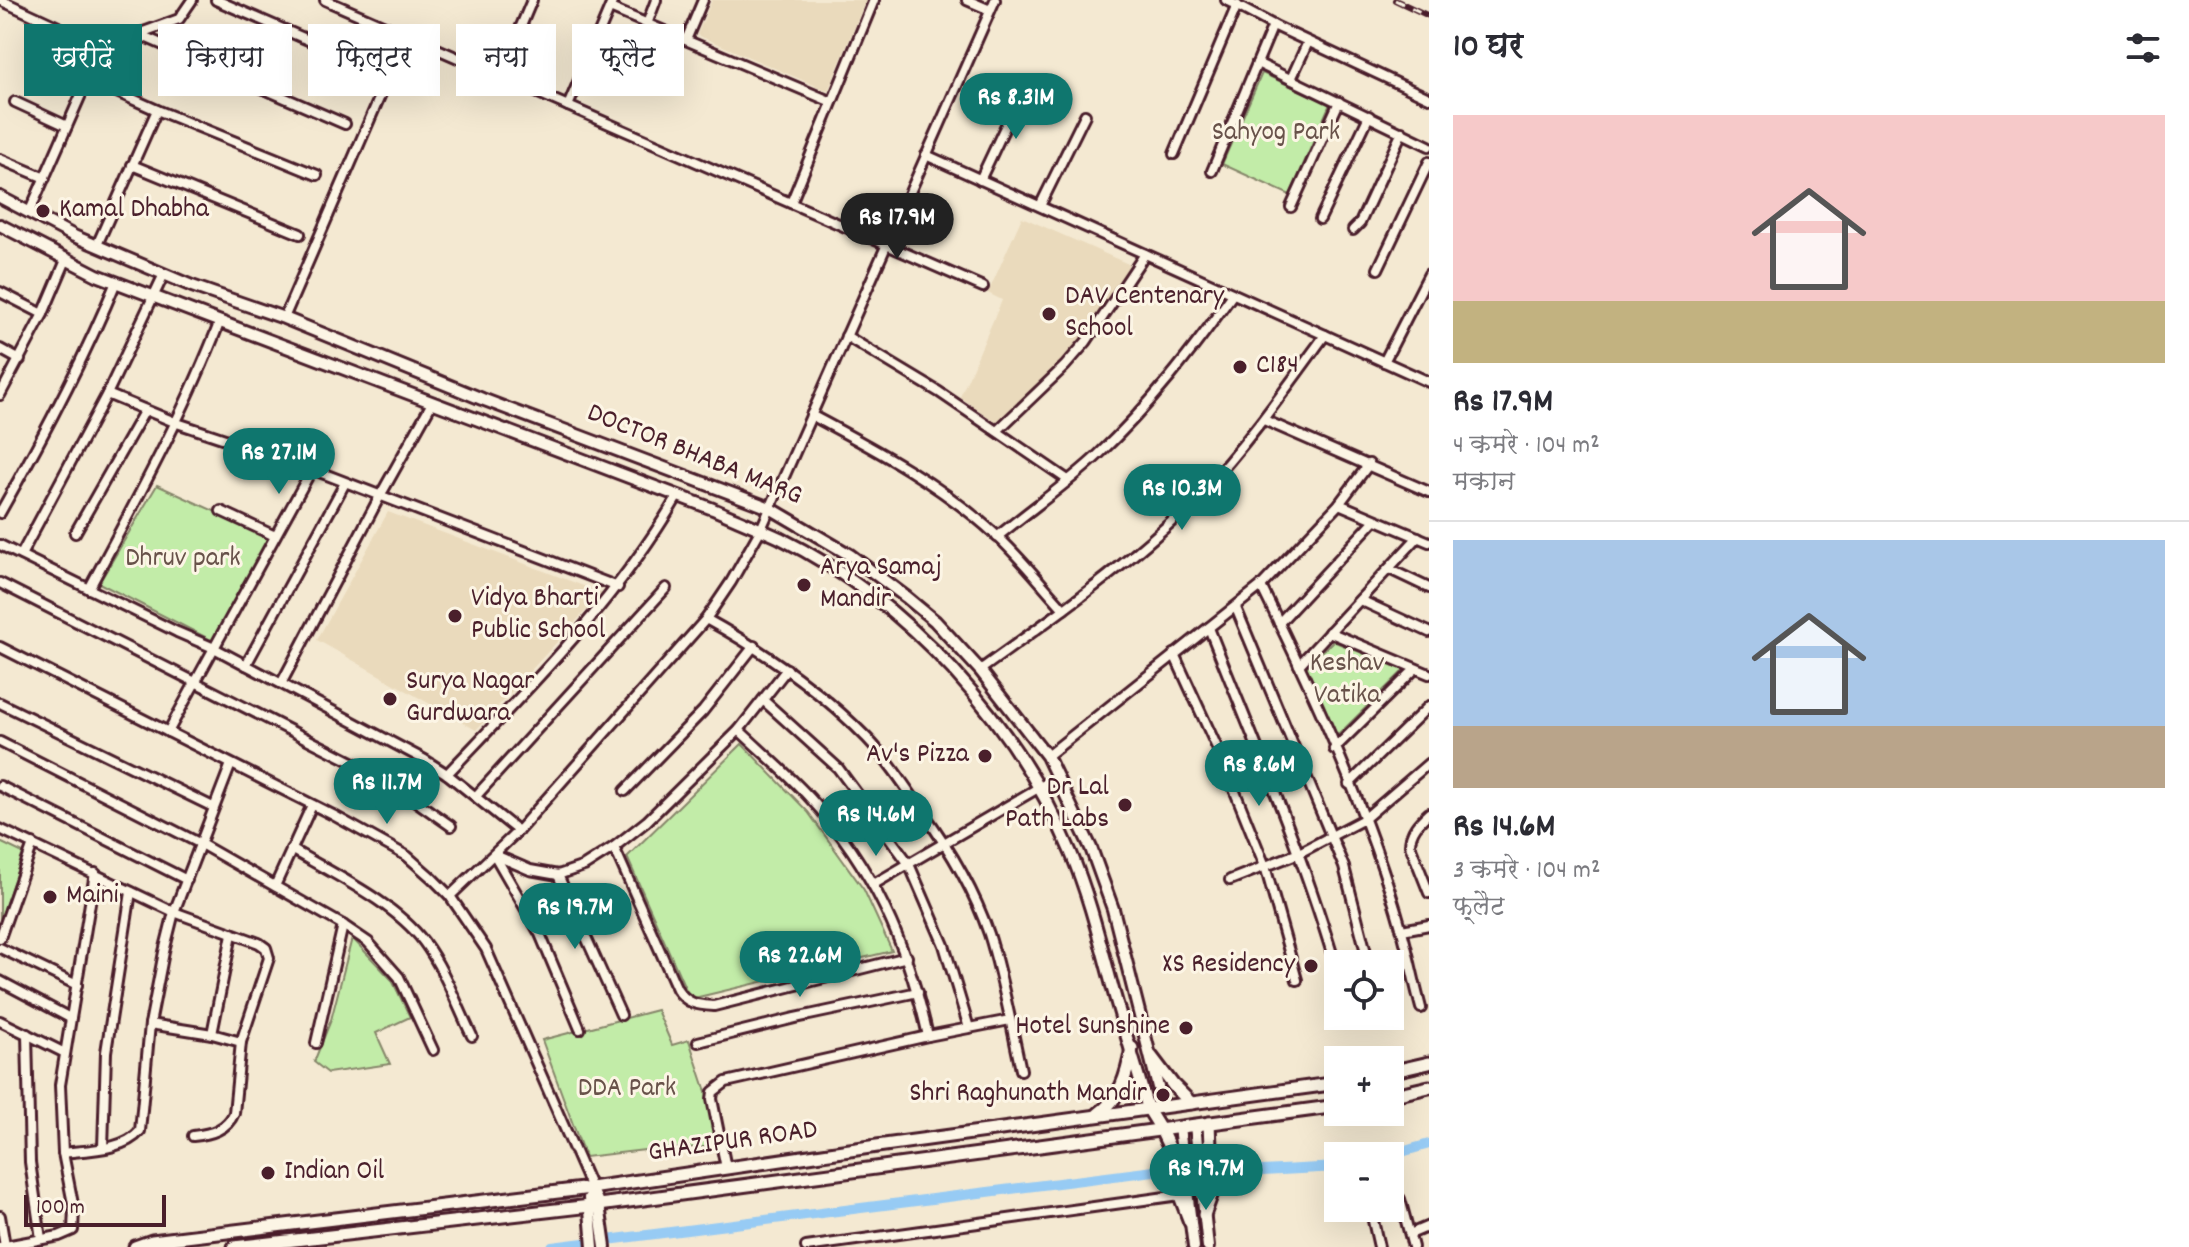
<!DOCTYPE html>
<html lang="hi">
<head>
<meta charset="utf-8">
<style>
  :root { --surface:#fff; --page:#f7f7f7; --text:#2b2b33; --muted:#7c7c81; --line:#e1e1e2; --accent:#0f766e }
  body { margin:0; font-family:Dekko,"Playpen Sans Deva",sans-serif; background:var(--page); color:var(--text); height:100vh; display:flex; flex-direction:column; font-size:30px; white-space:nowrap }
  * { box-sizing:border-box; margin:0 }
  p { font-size:26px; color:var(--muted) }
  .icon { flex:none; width:44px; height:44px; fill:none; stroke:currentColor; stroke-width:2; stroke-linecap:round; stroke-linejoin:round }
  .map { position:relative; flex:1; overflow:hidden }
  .sheet { display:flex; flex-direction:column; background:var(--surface); width:760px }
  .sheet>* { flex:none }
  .hud { position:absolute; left:24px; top:24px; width:760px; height:72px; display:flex; gap:16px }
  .controls { position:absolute; left:1324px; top:950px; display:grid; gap:16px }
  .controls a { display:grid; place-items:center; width:80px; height:80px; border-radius:0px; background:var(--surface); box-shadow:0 8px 32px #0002; font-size:40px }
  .scale { position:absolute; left:24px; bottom:20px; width:142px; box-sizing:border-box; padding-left:8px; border:4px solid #4a1f2b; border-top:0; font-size:22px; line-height:28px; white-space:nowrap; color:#4a1f2b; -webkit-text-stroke:6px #fcf5e5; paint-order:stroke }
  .price { position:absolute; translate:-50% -68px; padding:0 18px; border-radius:28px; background:var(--accent); color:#fff; font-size:26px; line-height:52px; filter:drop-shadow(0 2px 4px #0008) }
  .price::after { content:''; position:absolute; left:50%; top:48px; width:24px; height:18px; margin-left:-12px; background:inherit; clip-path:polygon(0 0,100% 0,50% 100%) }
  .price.on { background:#222; color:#fff }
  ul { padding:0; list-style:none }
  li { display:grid; align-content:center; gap:16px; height:424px; padding:0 24px }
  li+li { border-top:2px solid var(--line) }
  li span { display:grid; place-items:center; height:248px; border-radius:0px; color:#555 }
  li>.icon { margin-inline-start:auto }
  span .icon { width:144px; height:144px; fill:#fffc; stroke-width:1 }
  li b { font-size:34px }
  h2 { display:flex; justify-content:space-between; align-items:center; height:96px; padding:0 24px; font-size:34px }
  .pill { padding:0 28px; border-radius:0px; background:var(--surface); box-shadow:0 8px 32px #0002; font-size:28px; line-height:72px }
  .pill.on { background:var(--accent); color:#fff }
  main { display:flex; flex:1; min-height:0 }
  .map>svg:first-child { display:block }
</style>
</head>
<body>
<main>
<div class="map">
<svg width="1429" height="1247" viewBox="0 0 1429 1247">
  <rect width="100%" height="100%" fill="#f4e9d2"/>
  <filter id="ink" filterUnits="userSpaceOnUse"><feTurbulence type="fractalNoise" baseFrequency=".0125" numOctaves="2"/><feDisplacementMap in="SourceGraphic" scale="16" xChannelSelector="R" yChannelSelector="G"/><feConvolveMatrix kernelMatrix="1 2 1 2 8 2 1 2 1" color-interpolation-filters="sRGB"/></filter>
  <g filter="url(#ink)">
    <g fill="#eadabc">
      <polygon points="712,0 866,0 828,91 697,35"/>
      <polygon points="1022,217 1135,267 1091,330 1000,425 960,397 1002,300 988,293"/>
      <polygon points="388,512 602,593 476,730 317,640"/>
    </g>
    <g fill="#c2eca8" stroke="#86866a" stroke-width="2">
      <polygon points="1262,73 1330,104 1290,195 1222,164"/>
      <polygon points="157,485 271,537 213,641 99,583"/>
      <polygon points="1333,641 1404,670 1336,737 1305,668"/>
      <polygon points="742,744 808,812 864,890 892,951 690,999 627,857"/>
      <polygon points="0,842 23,853 0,921"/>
      <polygon points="352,938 392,980 410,1017 376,1033 390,1064 328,1073 314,1062 331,1020"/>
      <polygon points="657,1010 672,1045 689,1040 724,1146 645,1150 585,1157 542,1040"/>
    </g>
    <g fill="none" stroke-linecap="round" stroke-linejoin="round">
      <g stroke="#97cbf4" stroke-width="10">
        <polyline points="1388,1156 1429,1144"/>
        <polyline points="552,1247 1225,1162 1262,1171 1338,1167"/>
      </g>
      <g stroke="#4a1f2b" stroke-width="14">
        <g id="minor">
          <polyline points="0,0 102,47 179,19 192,0"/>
          <polyline points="216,0 375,69"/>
          <polyline points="325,0 983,287"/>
          <polyline points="967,0 990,10"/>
          <polyline points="1226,0 1273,25 1429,98"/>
          <polyline points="610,8 832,102"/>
          <polyline points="647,24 656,0"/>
          <polyline points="138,34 345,124"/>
          <polyline points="686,40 703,0"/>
          <polyline points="1257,63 1429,146"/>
          <polyline points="500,76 532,0"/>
          <polyline points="88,79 157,110 317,175"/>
          <polyline points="1291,79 1308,42"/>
          <polyline points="15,102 67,126"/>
          <polyline points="568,106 613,0"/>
          <polyline points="1174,154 1237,5"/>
          <polyline points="926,155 1429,382"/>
          <polyline points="0,159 45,178"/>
          <polyline points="132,165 300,234"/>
          <polyline points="1212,171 1273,25"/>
          <polyline points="980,180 1023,89"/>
          <polyline points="791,203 874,0"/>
          <polyline points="1040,206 1085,115"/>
          <polyline points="1291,207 1339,102"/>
          <polyline points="29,213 102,47"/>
          <polyline points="1320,219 1369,116"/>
          <polyline points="1353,230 1360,223 1402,132"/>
          <polyline points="97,245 157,110"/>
          <polyline points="1378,269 1429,162"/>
          <polyline points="0,292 43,314"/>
          <polyline points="284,318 406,36"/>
          <polyline points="846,336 939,392 1068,480"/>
          <polyline points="0,349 20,360"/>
          <polyline points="1384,362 1429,274"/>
          <polyline points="107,394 177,423 288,460 618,587"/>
          <polyline points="0,395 43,314 66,260"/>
          <path d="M811,415C877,450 942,485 997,536C1021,558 1042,585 1064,609"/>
          <polyline points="1264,420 1429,492"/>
          <polyline points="997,431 1065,366 1086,342 1145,254"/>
          <polyline points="1339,504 1429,542"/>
          <polyline points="221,511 275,536"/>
          <path d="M0,513C43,437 83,362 116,282"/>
          <polyline points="75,533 145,410"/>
          <path d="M997,537C1031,509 1067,484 1098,455C1150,406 1192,351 1233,294"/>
          <polyline points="0,545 177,632 214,648 425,760 447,774 518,831"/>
          <polyline points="21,555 107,394 164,274"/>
          <polyline points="1389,569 1429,588"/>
          <polyline points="0,583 380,776 451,826"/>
          <path d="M1261,586C1314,693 1370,816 1402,931C1409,956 1414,982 1421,1008"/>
          <path d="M89,589C136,501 184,414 220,321"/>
          <polyline points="1360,600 1429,632"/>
          <polyline points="1236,608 1344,867 1369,964"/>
          <path d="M706,619C764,651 820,690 867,738C888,760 905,786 922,811C949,848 974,890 989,934C1003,978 1011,1025 1021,1070"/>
          <polyline points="1279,623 1375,520"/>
          <path d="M1209,628C1254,742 1304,855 1338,974"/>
          <polyline points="1329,632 1429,674"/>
          <polyline points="0,647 333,815 407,856 432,878 450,896 486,949 591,1188"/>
          <polyline points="1174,654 1219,752 1265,866 1297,980"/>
          <polyline points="246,665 345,483"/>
          <polyline points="1299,665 1418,537"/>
          <path d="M980,670C1056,615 1135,561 1200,494C1247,444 1285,390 1325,335"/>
          <polyline points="282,682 380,496 432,403"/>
          <polyline points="763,700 838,768 909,864 944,945 969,1028"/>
          <polyline points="0,703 213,807"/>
          <path d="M739,730C762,752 788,774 810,798C873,866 908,946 928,1036"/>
          <polyline points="168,732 311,471"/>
          <polyline points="0,742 199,843 343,925 368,942 399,977 433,1050"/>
          <polyline points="1334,749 1415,669"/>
          <polyline points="1047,756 1261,586 1339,504 1369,464"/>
          <path d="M447,774C530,687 616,601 677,497"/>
          <polyline points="1349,784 1429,706"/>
          <polyline points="0,786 187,880"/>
          <polyline points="625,791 703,711 754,646"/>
          <polyline points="476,796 666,588"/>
          <path d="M1429,813C1419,822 1410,831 1410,845L1429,893"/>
          <path d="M0,829L174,912L259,943L266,948L269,958L241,1042L234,1113C227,1130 211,1134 193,1136"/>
          <path d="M614,847L677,989C687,1004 697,1005 714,1006L907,957"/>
          <path d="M291,849C333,874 394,902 424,942C444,969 457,1005 472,1036"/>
          <polyline points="495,855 530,870 558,875 584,866 614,847 647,821 739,730 787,669"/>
          <polyline points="495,856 540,934 580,1029"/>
          <polyline points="558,875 621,1015"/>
          <polyline points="1230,880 1299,853 1364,819 1429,763"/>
          <polyline points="874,884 1057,777"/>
          <polyline points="275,886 312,805"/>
          <polyline points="450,896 518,831 706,619 731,582 761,529 995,0"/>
          <polyline points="1402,930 1429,925"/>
          <polyline points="0,938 33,844"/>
          <polyline points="0,948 77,985"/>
          <polyline points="0,981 70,1018"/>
          <polyline points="0,1021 65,1053"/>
          <polyline points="150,1024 212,1034 241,1042"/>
          <polyline points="27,1034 30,1162 41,1239"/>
          <polyline points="212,1034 232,934"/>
          <polyline points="698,1042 795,1018 918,992"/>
          <polyline points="316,1043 343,925"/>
          <polyline points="103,1148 106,1052 131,892"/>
          <path d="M63,1153C86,1150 123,1151 140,1131L150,1024L164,952L174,912L231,764"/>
          <polyline points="726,1168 712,1099 713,1092 726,1082 928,1036 1010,1020"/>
          <polyline points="1400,1199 1413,1247"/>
          <polyline points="1371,1212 1379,1247"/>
          <polyline points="0,1216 5,1246"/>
          <polyline points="1410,1234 1429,1226"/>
          <polyline points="0,1247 59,1236 73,1230 74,1209 63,1153 60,1085 95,873"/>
          <polyline points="806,1247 1180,1195"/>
        </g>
      </g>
      <g stroke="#4a1f2b" stroke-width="16">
        <g id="tertiary">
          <polyline points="0,197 74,236 192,286 284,318 482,399 770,508 850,555 906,597 935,621 980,670 1047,756 1091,848 1113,909 1163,1107"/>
          <path d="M0,225L97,275L713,509C736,519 758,528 780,538C909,602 1016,722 1071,853C1090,898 1101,946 1114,993C1125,1032 1137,1070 1148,1109L1161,1130"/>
          <polyline points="1195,1125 1208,1247"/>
          <polyline points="1179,1127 1194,1247"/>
          <polyline points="591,1188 599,1205 605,1247"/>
          <polyline points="589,1198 593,1247"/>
        </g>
      </g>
      <g stroke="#4a1f2b" stroke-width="17">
        <g id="secondary">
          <polyline points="1151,1056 1173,1085 1191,1103"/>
          <polyline points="1390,1072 1429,1063"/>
          <polyline points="1390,1096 1429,1087"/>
          <path d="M1098,1114C1121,1098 1127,1075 1132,1048"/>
          <polyline points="1161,1130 1171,1151 1175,1183 1190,1222"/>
          <polyline points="1204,1215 1212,1193 1209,1123"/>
          <polyline points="135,1247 152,1241 591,1188 877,1146 1338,1083"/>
          <polyline points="234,1247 599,1205 1338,1106"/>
        </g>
      </g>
      <use href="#minor" stroke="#fcf5e5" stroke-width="8"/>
      <use href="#tertiary" stroke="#fcf5e5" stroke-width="10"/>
      <use href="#secondary" stroke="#fcf5e5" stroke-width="11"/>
      <g stroke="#4a1f2b" stroke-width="6">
        <polyline id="rail" points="1395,0 1429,16"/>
      </g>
      <use href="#rail" stroke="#fcf5e5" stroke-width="3" stroke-dasharray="9" stroke-linecap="butt"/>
    </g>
  </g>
  <g fill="#4a1f2b" stroke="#fcf5e5" stroke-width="3">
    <circle cx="43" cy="211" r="8"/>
    <circle cx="1049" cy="314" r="8"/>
    <circle cx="1240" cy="367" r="8"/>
    <circle cx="804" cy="585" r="8"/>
    <circle cx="455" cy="616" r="8"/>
    <circle cx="390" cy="699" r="8"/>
    <circle cx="985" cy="756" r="8"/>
    <circle cx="1125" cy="805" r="8"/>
    <circle cx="50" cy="897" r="8"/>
    <circle cx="1311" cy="966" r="8"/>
    <circle cx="1186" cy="1028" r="8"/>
    <circle cx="1163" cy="1095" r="8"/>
    <circle cx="268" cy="1173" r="8"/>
  </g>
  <g text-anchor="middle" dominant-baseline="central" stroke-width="6" stroke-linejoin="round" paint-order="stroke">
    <g font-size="28" fill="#68524a" stroke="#fcf5e5">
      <text x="1276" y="134">Sahyog Park</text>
      <text x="183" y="560">Dhruv park</text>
      <text x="1347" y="665">Keshav<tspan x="1347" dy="32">Vatika</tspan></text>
      <text x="627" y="1090">DDA Park</text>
    </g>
    <g font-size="28" fill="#4a1f2b" stroke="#fcf5e5" text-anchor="start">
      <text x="59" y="211">Kamal Dhabha</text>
      <text x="1065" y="298">DAV Centenary<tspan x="1065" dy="32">School</tspan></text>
      <text x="1256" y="367">C184</text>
      <text x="820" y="569">Arya Samaj<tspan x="820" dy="32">Mandir</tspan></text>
      <text x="471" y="600">Vidya Bharti<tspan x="471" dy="32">Public School</tspan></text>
      <text x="406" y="683">Surya Nagar<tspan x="406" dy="32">Gurdwara</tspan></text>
      <text x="969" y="756" text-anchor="end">Av's Pizza</text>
      <text x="1109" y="789" text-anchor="end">Dr Lal<tspan x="1109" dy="32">Path Labs</tspan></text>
      <text x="66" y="897">Maini</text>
      <text x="1295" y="966" text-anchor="end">XS Residency</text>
      <text x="1170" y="1028" text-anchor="end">Hotel Sunshine</text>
      <text x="1147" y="1095" text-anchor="end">Shri Raghunath Mandir</text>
      <text x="284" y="1173">Indian Oil</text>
    </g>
    <g font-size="28" fill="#4a1f2b" stroke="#fcf5e5">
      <text transform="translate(694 456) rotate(22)">DOCTOR BHABA MARG</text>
      <text transform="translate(733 1143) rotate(-8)">GHAZIPUR ROAD</text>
    </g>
  </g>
</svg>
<div class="controls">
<a><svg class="icon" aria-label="locate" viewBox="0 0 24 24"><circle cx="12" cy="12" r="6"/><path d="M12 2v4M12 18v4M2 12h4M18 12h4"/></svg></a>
<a>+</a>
<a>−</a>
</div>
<div class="scale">100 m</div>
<b class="price" style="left:1016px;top:141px">Rs 8.31M</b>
<b class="price on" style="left:897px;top:261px">Rs 17.9M</b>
<b class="price" style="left:279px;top:496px">Rs 27.1M</b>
<b class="price" style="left:1182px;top:532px">Rs 10.3M</b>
<b class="price" style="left:1259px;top:808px">Rs 8.6M</b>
<b class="price" style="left:387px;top:826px">Rs 11.7M</b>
<b class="price" style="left:876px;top:858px">Rs 14.6M</b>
<b class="price" style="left:575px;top:951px">Rs 19.7M</b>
<b class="price" style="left:800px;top:999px">Rs 22.6M</b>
<b class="price" style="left:1206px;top:1212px">Rs 19.7M</b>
<div class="hud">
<a class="pill on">खरीदें</a>
<a class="pill">किराया</a>
<a class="pill">फ़िल्टर</a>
<a class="pill">नया</a>
<a class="pill">फ़्लैट</a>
</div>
</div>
<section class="sheet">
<h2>10 घर<svg class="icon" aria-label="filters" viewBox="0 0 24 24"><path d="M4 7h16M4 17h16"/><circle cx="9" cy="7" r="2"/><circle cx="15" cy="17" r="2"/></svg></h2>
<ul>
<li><span style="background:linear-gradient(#f6c9c9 75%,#c2b280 0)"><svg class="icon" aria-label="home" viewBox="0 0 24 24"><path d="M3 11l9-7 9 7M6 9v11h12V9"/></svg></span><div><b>Rs 17.9M</b><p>4 कमरे · 104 m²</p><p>मकान</p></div></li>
<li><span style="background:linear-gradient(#a9c7e8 75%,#b9a48a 0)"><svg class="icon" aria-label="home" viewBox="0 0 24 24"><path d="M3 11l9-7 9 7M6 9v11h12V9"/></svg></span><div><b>Rs 14.6M</b><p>3 कमरे · 104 m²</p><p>फ़्लैट</p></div></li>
</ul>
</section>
</main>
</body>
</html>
